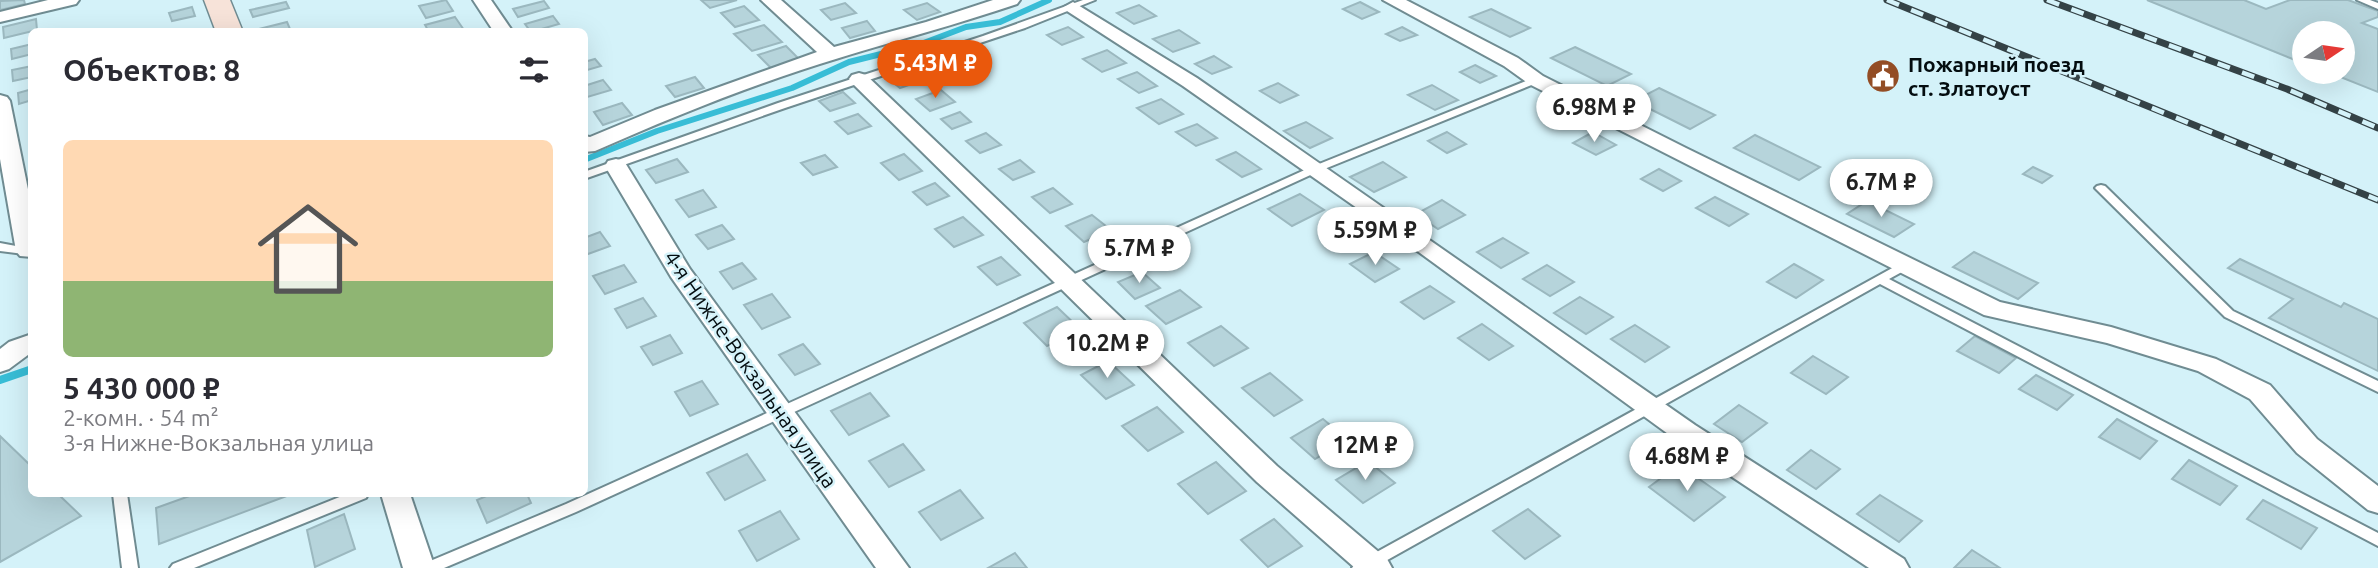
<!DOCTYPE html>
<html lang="ru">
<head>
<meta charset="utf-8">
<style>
  :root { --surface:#fff; --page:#f2f2f3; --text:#2b2b33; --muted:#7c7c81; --accent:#ea580c }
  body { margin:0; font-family:Ubuntu,sans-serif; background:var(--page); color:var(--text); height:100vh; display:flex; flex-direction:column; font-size:26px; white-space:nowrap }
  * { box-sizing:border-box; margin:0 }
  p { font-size:23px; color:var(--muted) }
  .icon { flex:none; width:38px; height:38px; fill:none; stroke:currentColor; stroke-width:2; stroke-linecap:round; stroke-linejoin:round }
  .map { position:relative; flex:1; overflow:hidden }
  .panel { position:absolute; left:28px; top:28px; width:560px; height:469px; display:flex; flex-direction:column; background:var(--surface); border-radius:10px; box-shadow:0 7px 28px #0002 }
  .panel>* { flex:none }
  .needle { width:46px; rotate:77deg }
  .fabs { position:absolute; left:2292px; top:21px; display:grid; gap:14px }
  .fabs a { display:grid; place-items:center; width:63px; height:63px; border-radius:50%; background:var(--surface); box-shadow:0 7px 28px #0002; font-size:35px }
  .price { position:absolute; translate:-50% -60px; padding:0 16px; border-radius:24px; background:#fff; color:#222; font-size:23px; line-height:46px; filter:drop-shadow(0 2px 4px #0008) }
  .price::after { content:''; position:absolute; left:50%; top:42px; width:21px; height:16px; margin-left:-10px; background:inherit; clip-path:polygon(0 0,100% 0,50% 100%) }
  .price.on { background:var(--accent); color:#fff }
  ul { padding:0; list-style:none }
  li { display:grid; align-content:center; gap:14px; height:371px; padding:0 35px }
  li span { display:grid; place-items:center; height:217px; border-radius:10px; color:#555 }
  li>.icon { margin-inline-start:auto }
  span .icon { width:126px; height:126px; fill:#fffc; stroke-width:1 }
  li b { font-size:30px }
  h2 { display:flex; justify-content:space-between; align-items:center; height:84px; padding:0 35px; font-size:30px }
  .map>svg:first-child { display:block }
</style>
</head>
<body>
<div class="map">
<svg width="2378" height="568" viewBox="0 0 2378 568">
  <rect width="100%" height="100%" fill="#d4f2f9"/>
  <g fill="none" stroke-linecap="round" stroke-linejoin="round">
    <polyline stroke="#38bdd6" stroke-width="6" points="584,160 657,131 792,88 849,62 921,44 966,27 1000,22 1049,0"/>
    <polyline stroke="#38bdd6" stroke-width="8" points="0,380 32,369"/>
  </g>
  <g fill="#b6d4db" stroke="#9bb8bf" stroke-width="2">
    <polygon points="24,0 25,4 0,10 0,1"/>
    <polygon points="446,0 453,11 426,18 419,6"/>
    <polygon points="701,0 737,0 710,8"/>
    <polygon points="2147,0 2244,0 2266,9 2290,0 2348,0 2378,11 2378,17 2362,23 2378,29 2378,92 2328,72 2343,72 2343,33 2305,33 2305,64"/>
    <polygon points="544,1 549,8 518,17 513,9"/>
    <polygon points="286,2 289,8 253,17 250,10"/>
    <polygon points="1360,2 1379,12 1362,19 1343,9"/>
    <polygon points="845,3 856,13 831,20 821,10"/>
    <polygon points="927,3 940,12 917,20 904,10"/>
    <polygon points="1139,5 1156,16 1134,24 1117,13"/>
    <polygon points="744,6 759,20 735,27 721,13"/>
    <polygon points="192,7 195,16 172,21 169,13"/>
    <polygon points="1491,9 1530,28 1510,37 1470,17"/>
    <polygon points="553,16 559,24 531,32 525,24"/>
    <polygon points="455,17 464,30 429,32 425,25"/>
    <polygon points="36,19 37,30 4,38 3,27"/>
    <polygon points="867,21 875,31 850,38 842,28"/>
    <polygon points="287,22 290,29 279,32 260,32 259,29"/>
    <polygon points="764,25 782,42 752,51 734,34"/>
    <polygon points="1068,27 1083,37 1062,45 1047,35"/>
    <polygon points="1402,27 1417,35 1400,41 1386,34"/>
    <polygon points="1179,30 1199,43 1173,52 1153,39"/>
    <polygon points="32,44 32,54 12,59 11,49"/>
    <polygon points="786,46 800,60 772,69 758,55"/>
    <polygon points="1575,47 1631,74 1607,86 1551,58"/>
    <polygon points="1107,50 1126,63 1102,72 1083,59"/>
    <polygon points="1214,56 1231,67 1212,74 1195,64"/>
    <polygon points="595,59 601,66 584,71 584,62"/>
    <polygon points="1475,65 1496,76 1480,83 1460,72"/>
    <polygon points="32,66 32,77 13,81 12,70"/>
    <polygon points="914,69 926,79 900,88 888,78"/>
    <polygon points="1137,72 1157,86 1139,93 1118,79"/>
    <polygon points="695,77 704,88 675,97 666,86"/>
    <polygon points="603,80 611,90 584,98 584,86"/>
    <polygon points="1278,83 1298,95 1280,103 1260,91"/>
    <polygon points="1432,85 1458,100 1435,110 1408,95"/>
    <polygon points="1659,88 1715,115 1690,129 1634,101"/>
    <polygon points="32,89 32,100 19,104 18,93"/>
    <polygon points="941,90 955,102 930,111 916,99"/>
    <polygon points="843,92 855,103 830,111 819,101"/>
    <polygon points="1161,99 1183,114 1159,124 1137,108"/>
    <polygon points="622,103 632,115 603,125 594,112"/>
    <polygon points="960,112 971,122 952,129 941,119"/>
    <polygon points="858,114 871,126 848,134 835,122"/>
    <polygon points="1306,122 1332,138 1310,148 1284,131"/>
    <polygon points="1197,124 1217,138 1196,146 1176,132"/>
    <polygon points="1447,132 1466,144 1447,153 1428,141"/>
    <polygon points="1593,132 1616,145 1596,155 1573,143"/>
    <polygon points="986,133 1001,145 980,153 966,141"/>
    <polygon points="1755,135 1820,167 1799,180 1734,148"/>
    <polygon points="1236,152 1261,169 1242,177 1217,160"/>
    <polygon points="904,154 922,171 899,180 881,163"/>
    <polygon points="825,155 837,167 813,175 801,163"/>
    <polygon points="677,159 688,172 656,183 646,170"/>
    <polygon points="1020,160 1034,172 1013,180 999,169"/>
    <polygon points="1383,162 1406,177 1374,192 1350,177"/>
    <polygon points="2033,167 2052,176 2042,183 2023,174"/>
    <polygon points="1659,169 1681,181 1663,191 1641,179"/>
    <polygon points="935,183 949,196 927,205 913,192"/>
    <polygon points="1053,188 1072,204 1050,213 1032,197"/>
    <polygon points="703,190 716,207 689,217 676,200"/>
    <polygon points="1300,194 1324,210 1292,226 1268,209"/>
    <polygon points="1715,197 1748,214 1729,226 1696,208"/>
    <polygon points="1442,200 1465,215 1438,229 1416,214"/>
    <polygon points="1867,201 1914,224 1894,237 1847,214"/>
    <polygon points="1092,215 1111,230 1084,242 1066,226"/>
    <polygon points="963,217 983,235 954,247 935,229"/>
    <polygon points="722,225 734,239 708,249 696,235"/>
    <polygon points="600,232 610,246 588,254 584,249 584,238"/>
    <polygon points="1503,238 1528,253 1501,268 1477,252"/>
    <polygon points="1374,252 1399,269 1375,282 1350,264"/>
    <polygon points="1974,252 2038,283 2018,299 1953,267"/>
    <polygon points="1001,257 1020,275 997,285 978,267"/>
    <polygon points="2240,259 2341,307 2344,303 2378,319 2378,371 2269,318 2293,299 2228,268"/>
    <polygon points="742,263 756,279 733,289 720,272"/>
    <polygon points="1794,264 1823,280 1796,298 1767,282"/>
    <polygon points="624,265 636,282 605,294 593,276"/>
    <polygon points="1547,265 1574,282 1550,296 1523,279"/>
    <polygon points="1142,272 1160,288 1135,299 1118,282"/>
    <polygon points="1430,286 1454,302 1424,319 1401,302"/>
    <polygon points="1180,290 1201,307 1166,324 1146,306"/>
    <polygon points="772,294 790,317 762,329 744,305"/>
    <polygon points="1580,297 1613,317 1586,334 1554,313"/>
    <polygon points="643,298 656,316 627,328 615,309"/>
    <polygon points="1057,307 1081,330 1047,346 1024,323"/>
    <polygon points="1482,324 1513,346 1489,360 1458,338"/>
    <polygon points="1635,325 1669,347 1645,362 1611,339"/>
    <polygon points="1221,326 1248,348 1214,366 1188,343"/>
    <polygon points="670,335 682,353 653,365 641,347"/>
    <polygon points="1975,336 2016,358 1999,373 1957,351"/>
    <polygon points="803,344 820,364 795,375 779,355"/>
    <polygon points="1813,356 1848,377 1826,394 1791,373"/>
    <polygon points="1108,361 1134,385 1106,399 1081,375"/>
    <polygon points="1270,373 1302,400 1274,416 1242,388"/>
    <polygon points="2036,375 2073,395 2057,410 2019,389"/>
    <polygon points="702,381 718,404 690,416 675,392"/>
    <polygon points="870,393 889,416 849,435 831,411"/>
    <polygon points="1739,405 1767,423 1742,442 1714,424"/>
    <polygon points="1157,407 1183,432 1148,451 1122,426"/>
    <polygon points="1323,419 1348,440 1315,459 1291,438"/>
    <polygon points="2117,419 2157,441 2140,459 2099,437"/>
    <polygon points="0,436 32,467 32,494 58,494 81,516 0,562"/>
    <polygon points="903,444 924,470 889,487 869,461"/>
    <polygon points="1811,450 1840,469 1816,489 1787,470"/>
    <polygon points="747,454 765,480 725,500 707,473"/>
    <polygon points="2189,460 2237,486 2220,505 2172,479"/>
    <polygon points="1368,461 1395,483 1363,503 1336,480"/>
    <polygon points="1216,462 1246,491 1208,514 1178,484"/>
    <polygon points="1679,465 1725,497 1694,521 1649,487"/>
    <polygon points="960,490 983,518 941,540 919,512"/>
    <polygon points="195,494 292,494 159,544 156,508"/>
    <polygon points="491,494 527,494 531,503 487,523 477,500"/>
    <polygon points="1880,495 1922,521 1899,542 1857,514"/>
    <polygon points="2263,500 2317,528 2301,549 2247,519"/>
    <polygon points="1528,509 1560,536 1525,559 1493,531"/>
    <polygon points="780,511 799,539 757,561 739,531"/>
    <polygon points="344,514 355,549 315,567 307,530"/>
    <polygon points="1274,519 1302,546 1268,567 1241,540"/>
    <polygon points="1972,550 2000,568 1954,568"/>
    <polygon points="1015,553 1027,568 988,568"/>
  </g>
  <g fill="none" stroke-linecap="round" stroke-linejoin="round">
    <g stroke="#708c92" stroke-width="4">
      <g id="lane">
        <polygon points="1083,0 1095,0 1025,28 785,108 584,179 584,172 778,103 983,36"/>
        <polygon points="2357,0 2370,0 2378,3 2378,9"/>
        <polygon points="1536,77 1539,78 1539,82 1317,172 576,512 444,568 420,568 423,564 566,504 1309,168"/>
        <polygon points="2101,185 2105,186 2233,311 2378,381 2378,392 2225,317 2097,190 2095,188 2097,186"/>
        <polygon points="0,243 32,249 32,255 0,251"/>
        <polygon points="1905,261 1911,265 1909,268 1889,279 2378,533 2378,546 1880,284 1373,568 1352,568 1355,564"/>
        <polygon points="113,494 127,494 138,568 122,568"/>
        <polygon points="347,494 368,494 366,498 194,568 170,568 173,564"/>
      </g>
    </g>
    <g stroke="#708c92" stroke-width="4">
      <g id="street">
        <polygon points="48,0 79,0 76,4 0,22 0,12"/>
        <polygon points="473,0 491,0 513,32 494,32"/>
        <path d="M761,0H781L834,47L926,22L993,0H1020L1017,4C958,24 898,40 839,58C756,83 674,116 595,151L584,152V136L590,137L655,110L817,52Z"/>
        <polygon points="1383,0 1406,0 1518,58 1543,76 1686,148 2000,302 2111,327 2216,359 2270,385 2317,439 2378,486 2378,513 2368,510 2297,453 2250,399 2198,371 2107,343 1984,315 1529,84 1504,66"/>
        <polygon points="1073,2 1197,78 1695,425 1904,559 1909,568 1869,568 1675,439 1394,234 1183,86 1067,11 1064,7"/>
        <polygon points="859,73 866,75 1277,466 1387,559 1392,568 1355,568 1257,482 852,83 849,79 852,75"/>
        <polygon points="0,95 7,97 10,101 32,209 32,257 20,256 16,251 0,159"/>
        <polygon points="616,159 624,161 690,269 909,568 876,568 671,277 605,166 608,161"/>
        <polygon points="32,334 32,352 9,369 0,372 0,349 9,342"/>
        <polygon points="381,494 410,494 435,568 403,568"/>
      </g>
    </g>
    <g stroke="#708c92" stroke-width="3">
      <polygon id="secondary" points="204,0 230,0 243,32 216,32"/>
    </g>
    <use href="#lane" fill="#fff" fill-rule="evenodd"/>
    <use href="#street" fill="#fff" fill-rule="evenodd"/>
    <use href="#secondary" fill="#f7e3d9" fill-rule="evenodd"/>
    <g stroke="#344246" stroke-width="7">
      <g id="rail">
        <polyline points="1887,0 2378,200"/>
        <polyline points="2047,0 2287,89 2378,128"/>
      </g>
    </g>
    <use href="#rail" stroke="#d4f2f9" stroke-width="4.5" stroke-dasharray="13" stroke-linecap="butt"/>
  </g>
  <defs>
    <g id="civic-disc" transform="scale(1.75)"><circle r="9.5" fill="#934d25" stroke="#d4f2f9"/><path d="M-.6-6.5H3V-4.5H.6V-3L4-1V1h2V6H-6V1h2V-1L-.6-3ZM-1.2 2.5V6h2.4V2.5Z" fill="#fff"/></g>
  </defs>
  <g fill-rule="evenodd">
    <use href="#civic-disc" x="1883" y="76"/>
  </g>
  <g text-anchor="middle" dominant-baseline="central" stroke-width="5" stroke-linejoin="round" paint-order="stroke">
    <g font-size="21" font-weight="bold" fill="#040d10" stroke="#d4f2f9" text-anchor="start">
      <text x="1908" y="64">Пожарный поезд<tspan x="1908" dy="24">ст. Златоуст</tspan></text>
    </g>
    <g font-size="21" fill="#040d10" stroke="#d4f2f9">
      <text transform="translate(751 369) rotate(55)">4-я Нижне-Вокзальная улица</text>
    </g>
  </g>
</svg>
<div class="fabs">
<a><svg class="needle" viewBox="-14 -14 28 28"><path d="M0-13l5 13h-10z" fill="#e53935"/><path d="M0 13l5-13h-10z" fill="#7c7c81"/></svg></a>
</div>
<b class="price on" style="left:935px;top:100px">5.43M ₽</b>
<b class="price" style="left:1594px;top:144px">6.98M ₽</b>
<b class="price" style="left:1881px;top:219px">6.7M ₽</b>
<b class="price" style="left:1375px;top:267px">5.59M ₽</b>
<b class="price" style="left:1139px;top:285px">5.7M ₽</b>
<b class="price" style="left:1107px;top:380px">10.2M ₽</b>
<b class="price" style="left:1365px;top:482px">12M ₽</b>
<b class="price" style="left:1687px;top:493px">4.68M ₽</b>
<section class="panel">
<h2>Объектов: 8<svg class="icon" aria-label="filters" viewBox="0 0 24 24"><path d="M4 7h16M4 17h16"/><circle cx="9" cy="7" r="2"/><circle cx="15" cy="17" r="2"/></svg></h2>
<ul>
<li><span style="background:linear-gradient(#ffd9b3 65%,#8fb573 0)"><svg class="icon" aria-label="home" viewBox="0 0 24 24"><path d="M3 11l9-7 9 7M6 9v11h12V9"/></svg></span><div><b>5 430 000 ₽</b><p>2-комн. · 54 m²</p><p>3-я Нижне-Вокзальная улица</p></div></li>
</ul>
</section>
</div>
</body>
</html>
